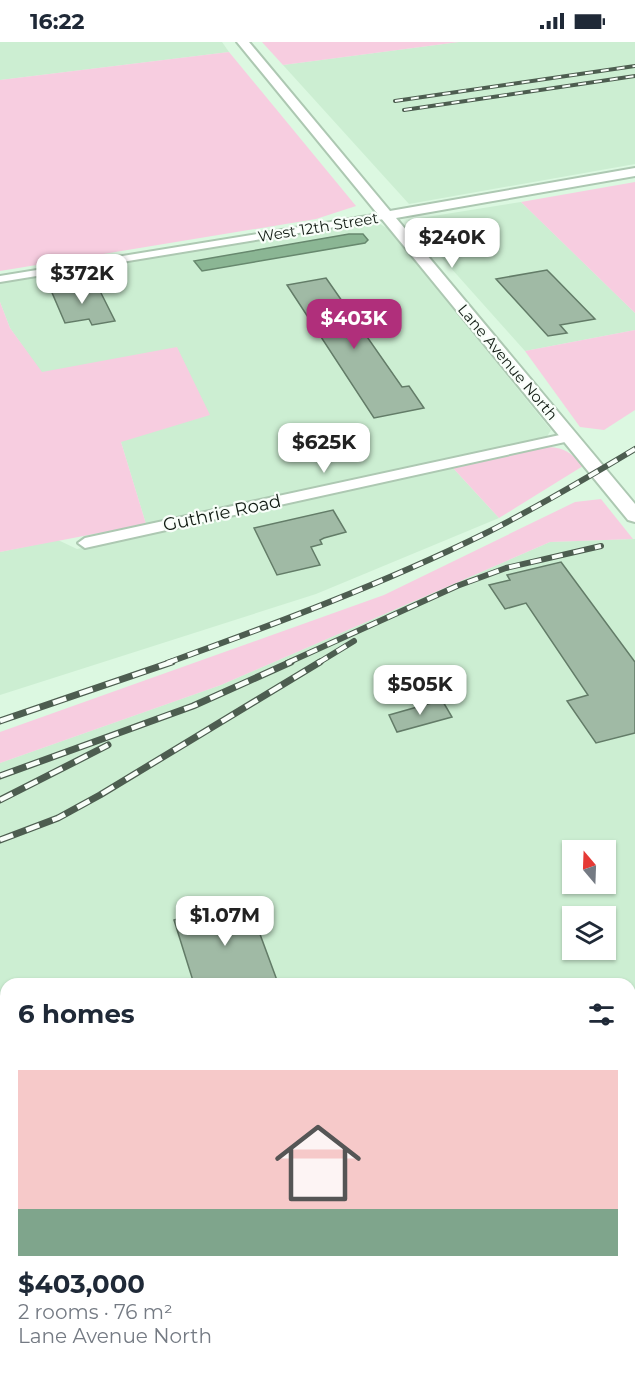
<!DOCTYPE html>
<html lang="en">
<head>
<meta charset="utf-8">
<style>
  :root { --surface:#fff; --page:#f6f6f7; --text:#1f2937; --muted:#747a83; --line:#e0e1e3; --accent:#b02f7b }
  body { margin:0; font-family:Montserrat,sans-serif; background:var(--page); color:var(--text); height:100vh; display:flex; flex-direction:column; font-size:22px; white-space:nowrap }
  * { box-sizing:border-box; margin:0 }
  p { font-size:20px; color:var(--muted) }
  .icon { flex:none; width:33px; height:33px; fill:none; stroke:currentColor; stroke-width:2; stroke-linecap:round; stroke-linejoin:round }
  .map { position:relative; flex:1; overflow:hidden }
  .details { position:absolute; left:0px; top:936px; width:636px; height:404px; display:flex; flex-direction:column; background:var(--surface); border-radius:18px 18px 0 0; box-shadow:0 2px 4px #0004 }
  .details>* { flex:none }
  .needle { width:39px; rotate:341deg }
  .tools { position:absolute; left:562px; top:798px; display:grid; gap:12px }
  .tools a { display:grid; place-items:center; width:54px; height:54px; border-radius:0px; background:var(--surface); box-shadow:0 2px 4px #0004; font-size:30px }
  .price { position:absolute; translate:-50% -51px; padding:0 14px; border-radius:12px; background:#fff; color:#222; font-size:20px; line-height:39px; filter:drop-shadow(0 2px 3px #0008) }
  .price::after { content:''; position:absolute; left:50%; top:36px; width:18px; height:14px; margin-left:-9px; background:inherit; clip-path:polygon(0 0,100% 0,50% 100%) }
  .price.on { background:var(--accent); color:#fff }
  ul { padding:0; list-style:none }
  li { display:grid; align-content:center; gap:12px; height:318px; padding:0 18px }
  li+li { border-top:2px solid var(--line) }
  li span { display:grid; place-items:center; height:186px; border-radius:0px; color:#555 }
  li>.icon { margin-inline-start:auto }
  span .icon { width:108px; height:108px; fill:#fffc; stroke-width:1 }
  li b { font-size:26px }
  h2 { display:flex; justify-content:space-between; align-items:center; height:72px; padding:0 18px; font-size:26px }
  .status { display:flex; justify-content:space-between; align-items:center; height:42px; padding:0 30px; background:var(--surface); direction:ltr }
  .status svg { height:16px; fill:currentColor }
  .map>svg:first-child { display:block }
</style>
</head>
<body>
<div class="status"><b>16:22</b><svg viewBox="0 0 49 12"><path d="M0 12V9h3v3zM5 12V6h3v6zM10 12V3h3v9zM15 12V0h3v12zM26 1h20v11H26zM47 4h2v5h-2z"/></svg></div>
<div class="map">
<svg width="635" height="1339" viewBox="0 0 635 1339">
  <rect width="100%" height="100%" fill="#dcf8e1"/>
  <g fill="#cceed2" fill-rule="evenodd">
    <polygon points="0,0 222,0 229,10 0,38"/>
    <polygon points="459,0 635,0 635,122 409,162 283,23"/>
    <polygon points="521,160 635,271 635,288 525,309 408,178"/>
    <polygon points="360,181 380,182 387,186 551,388 546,396 146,482 121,400 41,330 10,286 0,260 0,240"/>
    <polygon points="453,426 499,476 316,552 0,653 0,510 58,498 77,507"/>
    <path d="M635,497V1339H0V721L221,643L550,500ZM573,808H606V842H573ZM573,874H606V908H573ZM6,942H630V1334H6Z"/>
  </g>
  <g fill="#f7cde0">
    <polygon points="262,0 459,0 283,23"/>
    <polygon points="229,10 356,164 316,177 0,229 0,38"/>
    <polygon points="635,140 635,271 521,160"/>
    <polygon points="0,260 10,286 42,330 177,305 210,373 121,400 146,482 0,510"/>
    <polygon points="635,288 635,368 604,388 580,385 525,309"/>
    <path d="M545,405C563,405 571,410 583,424L499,476L453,426Z"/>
    <polygon points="601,457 633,497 550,500 221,643 0,721 0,690 384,553 575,460"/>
  </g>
  <polygon fill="#8bb694" stroke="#67886e" stroke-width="1.5" points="349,192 363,192 368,198 365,201 202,229 194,219"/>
  <g fill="#a0baa5" stroke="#637c68" stroke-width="1.5">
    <polygon points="547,228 554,235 595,277 560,283 567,291 548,294 496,237"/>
    <polygon points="326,236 402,345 409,344 424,366 374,376 287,243"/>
    <polygon points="74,242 77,249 98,245 115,279 92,283 89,277 65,281 50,246"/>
    <polygon points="333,468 346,490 324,496 320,498 322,502 311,505 320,523 277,533 254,486"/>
    <polygon points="561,520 635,620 635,691 596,701 567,659 588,653 526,561 505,567 489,543 510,538 507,533"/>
    <polygon points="442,658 452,675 397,690 389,673"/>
    <polygon points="247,857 278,941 194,942 174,878"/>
  </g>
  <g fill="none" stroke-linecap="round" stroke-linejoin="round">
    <g stroke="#adc8b2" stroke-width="4">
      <g id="street">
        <polygon points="386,171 391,174 390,176 0,240 0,234"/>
        <polygon points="569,391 576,395 574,398 85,506 78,501 85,496"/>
      </g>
    </g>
    <g stroke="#adc8b2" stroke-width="4">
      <polygon id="secondary" points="237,0 249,0 390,169 635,126 635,134 396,176 635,462 635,480 628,478"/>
    </g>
    <use href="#street" fill="#fff" fill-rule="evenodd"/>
    <use href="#secondary" fill="#fff" fill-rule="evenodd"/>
    <g stroke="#4d5d50" stroke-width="4">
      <g id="rail-far2">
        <polyline points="395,59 635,24"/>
        <polyline points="404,68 635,34"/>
      </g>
    </g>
    <g stroke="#4d5d50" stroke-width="6">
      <g id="rail-far1">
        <path d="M167,621C275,582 382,542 484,492C536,466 585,437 635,407"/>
        <polyline points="287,621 457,544 506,526 601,504"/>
        <polyline points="318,621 354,599"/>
      </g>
    </g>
    <g stroke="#4d5d50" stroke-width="7">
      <g id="rail">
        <polyline points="0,679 172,620"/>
        <polyline points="0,734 193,664 291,620"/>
        <polyline points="0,758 108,703"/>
        <polyline points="0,798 58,776 100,753 320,620"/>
      </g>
    </g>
    <use href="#rail-far2" stroke="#f8fef9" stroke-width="2" stroke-dasharray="8" stroke-linecap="butt"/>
    <use href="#rail-far1" stroke="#f8fef9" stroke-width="4" stroke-dasharray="11" stroke-linecap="butt"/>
    <use href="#rail" stroke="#f8fef9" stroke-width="4.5" stroke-dasharray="14" stroke-linecap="butt"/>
  </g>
  <g text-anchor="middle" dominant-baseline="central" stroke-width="4.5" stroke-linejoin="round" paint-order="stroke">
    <g font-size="15" fill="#121c14" stroke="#f8fef9">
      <text transform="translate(318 185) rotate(-9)">West 12th Street</text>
      <text transform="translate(508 320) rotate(50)">Lane Avenue North</text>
    </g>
    <g font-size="18" fill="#121c14" stroke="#f8fef9">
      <text transform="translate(222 471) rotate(-12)">Guthrie Road</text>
    </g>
  </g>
</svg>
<div class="tools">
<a><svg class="needle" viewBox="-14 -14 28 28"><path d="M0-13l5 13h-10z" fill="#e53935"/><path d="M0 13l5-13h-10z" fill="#747a83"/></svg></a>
<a><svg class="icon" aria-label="layers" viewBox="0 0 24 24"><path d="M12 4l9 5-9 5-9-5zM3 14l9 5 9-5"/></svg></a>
</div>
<b class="price" style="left:452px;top:227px">$240K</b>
<b class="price" style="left:82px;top:263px">$372K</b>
<b class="price on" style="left:354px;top:308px">$403K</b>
<b class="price" style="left:324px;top:432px">$625K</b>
<b class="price" style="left:420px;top:674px">$505K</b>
<b class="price" style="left:225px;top:905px">$1.07M</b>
<section class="details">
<h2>6 homes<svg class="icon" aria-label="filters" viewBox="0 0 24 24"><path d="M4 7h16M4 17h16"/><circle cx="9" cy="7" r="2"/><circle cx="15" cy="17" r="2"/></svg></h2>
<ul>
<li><span style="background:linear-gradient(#f6c9c9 75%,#7fa58c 0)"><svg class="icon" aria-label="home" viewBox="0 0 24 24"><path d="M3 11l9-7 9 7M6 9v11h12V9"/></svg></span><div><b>$403,000</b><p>2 rooms · 76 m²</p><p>Lane Avenue North</p></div></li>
</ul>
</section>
</div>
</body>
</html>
